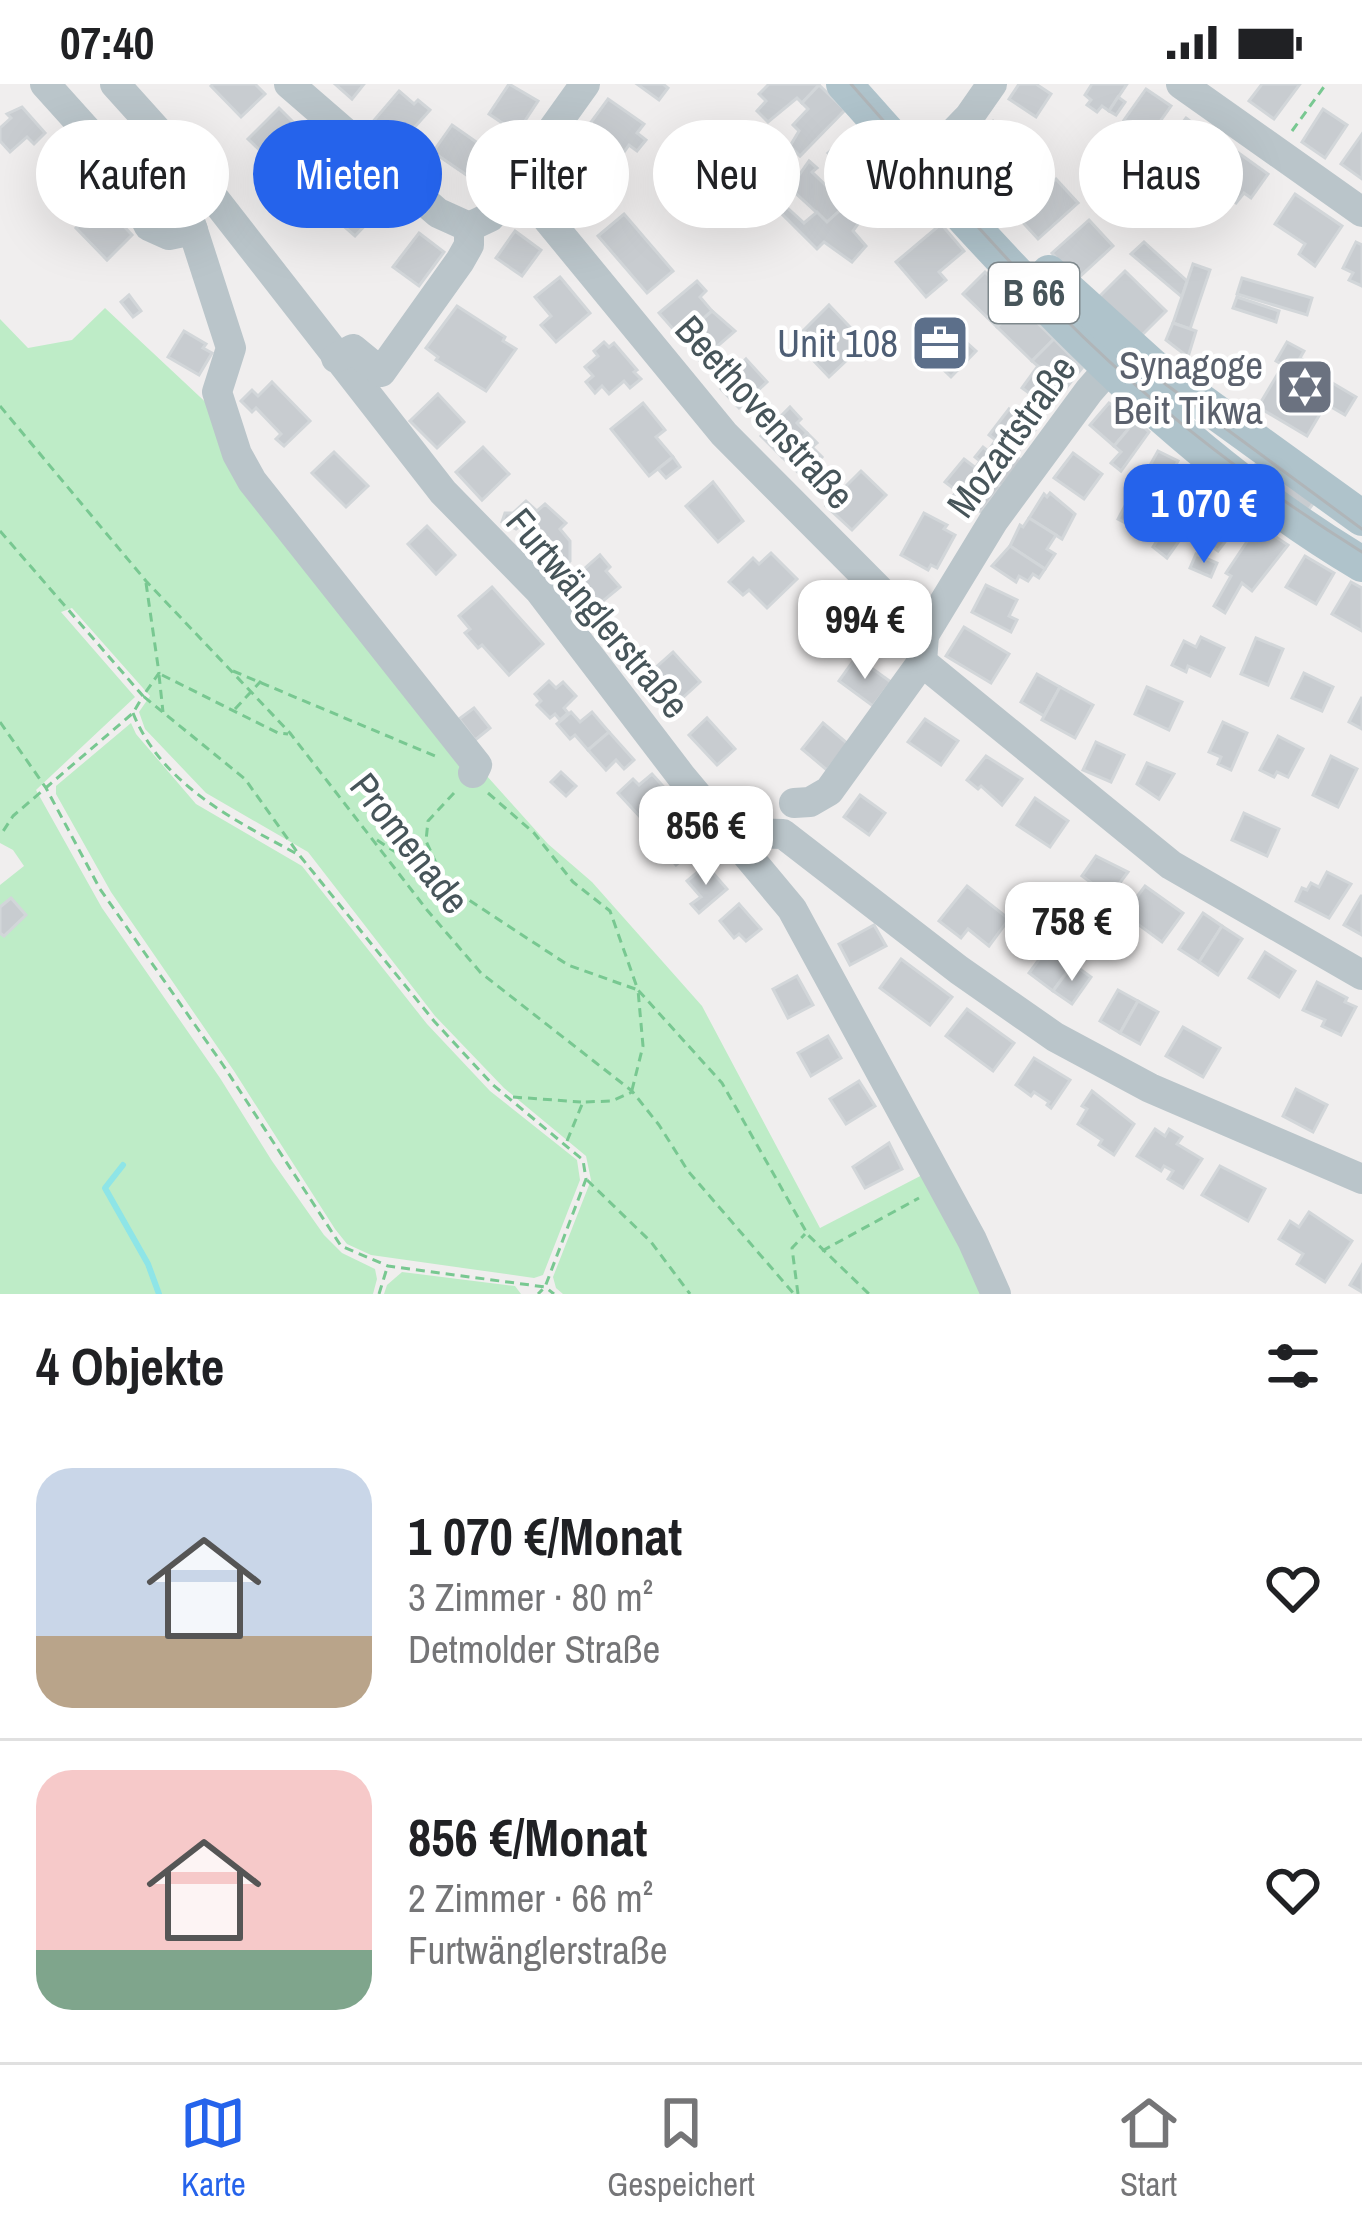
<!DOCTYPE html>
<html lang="de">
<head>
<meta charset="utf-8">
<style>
  :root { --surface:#fff; --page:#f2f2f2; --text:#202124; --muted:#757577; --line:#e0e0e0; --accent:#2563eb }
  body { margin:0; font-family:"Archivo Narrow",sans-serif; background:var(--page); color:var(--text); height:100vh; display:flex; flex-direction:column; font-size:45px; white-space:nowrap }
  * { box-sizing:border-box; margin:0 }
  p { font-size:39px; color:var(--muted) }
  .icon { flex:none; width:66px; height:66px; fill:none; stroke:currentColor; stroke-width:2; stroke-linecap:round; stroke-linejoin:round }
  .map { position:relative; height:1210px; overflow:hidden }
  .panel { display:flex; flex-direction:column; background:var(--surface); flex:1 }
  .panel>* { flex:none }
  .banner { position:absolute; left:36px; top:36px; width:1290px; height:108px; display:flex; gap:24px }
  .price { position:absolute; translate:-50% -102px; padding:0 27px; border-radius:24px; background:#fff; color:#222; font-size:39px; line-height:78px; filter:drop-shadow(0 3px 6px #0008) }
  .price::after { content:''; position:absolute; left:50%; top:72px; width:36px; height:27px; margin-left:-18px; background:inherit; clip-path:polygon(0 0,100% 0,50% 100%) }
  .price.current { background:var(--accent); color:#fff }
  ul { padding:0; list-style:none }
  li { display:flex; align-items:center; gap:36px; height:300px; padding:0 36px }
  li+li { border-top:3px solid var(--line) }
  li span { display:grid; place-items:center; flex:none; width:336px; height:240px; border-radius:36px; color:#555 }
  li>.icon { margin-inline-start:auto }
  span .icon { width:144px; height:144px; fill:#fffc; stroke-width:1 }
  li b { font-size:51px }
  h2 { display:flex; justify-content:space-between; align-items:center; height:144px; padding:0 36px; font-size:51px }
  .pill { padding:0 42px; border-radius:54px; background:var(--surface); box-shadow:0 12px 48px #0002; font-size:42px; line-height:108px }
  .pill.current { background:var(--accent); color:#fff }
  .status { display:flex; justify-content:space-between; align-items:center; height:84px; padding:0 60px; background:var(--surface); direction:ltr }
  .status svg { height:33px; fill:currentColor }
  .menu { display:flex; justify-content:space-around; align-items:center; height:168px; border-top:3px solid var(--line); background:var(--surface); font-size:33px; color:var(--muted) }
  .menu a { display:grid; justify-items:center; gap:6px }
  .menu .current { color:var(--accent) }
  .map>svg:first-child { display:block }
</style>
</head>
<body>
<div class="status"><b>07:40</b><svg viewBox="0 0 49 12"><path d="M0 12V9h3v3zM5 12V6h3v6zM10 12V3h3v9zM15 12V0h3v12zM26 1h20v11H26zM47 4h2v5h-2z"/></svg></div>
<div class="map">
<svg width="1362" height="1210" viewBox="0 0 1362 1210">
  <rect width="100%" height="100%" fill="#f0eeee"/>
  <g fill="#beecc7">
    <polygon points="105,224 215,327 477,681 548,760 592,798 702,922 820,1144 928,1088 990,1210 563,1210 556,1204 553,1193 591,1096 586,1072 504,1004 435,932 308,768 206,709 145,645 139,628 150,612 72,524 61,528 135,613 36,706 102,824 220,994 272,1077 324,1151 342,1169 375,1185 377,1195 373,1210 0,1210 0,801 24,782 13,766 0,759 0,235 28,264 72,256"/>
    <polygon points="131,639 136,650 196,720 302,782 427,940 490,1007 577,1076 580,1096 543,1191 534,1194 371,1171 347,1160 335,1145 234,987 111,808 56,710 56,702"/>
    <polygon points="402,1188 515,1202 521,1210 384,1210 387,1201"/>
  </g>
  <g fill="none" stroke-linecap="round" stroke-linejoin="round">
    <polyline stroke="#8ee5e7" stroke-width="6" points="123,1081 105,1104 148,1180 159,1210"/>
  </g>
  <g fill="#c8ccd0" stroke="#d2d6d9" stroke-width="3">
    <polygon points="213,0 255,0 265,10 241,33 211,2"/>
    <polygon points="335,0 364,0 352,15"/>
    <polygon points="509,0 538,17 517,49 489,30"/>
    <polygon points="637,0 663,0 668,4 659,16"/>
    <polygon points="769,0 818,0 819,1 802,19 797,14 768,38 757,27 766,17 759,10"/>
    <polygon points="1019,0 1036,0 1051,10 1036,33 1009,15"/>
    <polygon points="1092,0 1127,0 1109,27 1102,22 1097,28 1087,21 1091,16 1085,11"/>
    <polygon points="1262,0 1300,0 1274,35 1249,17"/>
    <polygon points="819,1 845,26 800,72 790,62 799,47 793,41 808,25 802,19"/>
    <polygon points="1146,5 1171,22 1149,53 1124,36"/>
    <polygon points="399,7 414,20 418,16 430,26 396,64 370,41"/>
    <polygon points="1118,13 1125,18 1116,31 1109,27"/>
    <polygon points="608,15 644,40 637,49 646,56 637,67 629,61 624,68 589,41"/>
    <polygon points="22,23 45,49 34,60 27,53 10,68 0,57 0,44 11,34 7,30"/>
    <polygon points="279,24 299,44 269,75 248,55"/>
    <polygon points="1323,25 1347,41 1325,74 1302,58"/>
    <polygon points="1186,34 1209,52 1182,87 1156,73"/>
    <polygon points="993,37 1009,54 1000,63 1005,69 980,91 962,72 971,64 967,60"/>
    <polygon points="452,41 482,62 468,92 433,68"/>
    <polygon points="854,45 876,62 872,65 878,71 845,101 855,112 846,121 827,101 832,96 826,89 837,79 828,69"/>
    <polygon points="1362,50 1362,95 1341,80"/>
    <polygon points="317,59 348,81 322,111 297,83 303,76 299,73"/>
    <polygon points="571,64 609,93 588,121 550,92"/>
    <polygon points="1233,65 1268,90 1251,114 1244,109 1236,119 1209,99"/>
    <polygon points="73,68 88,91 58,118 48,107 52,103 44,93 48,89 45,86 63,70 66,74"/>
    <polygon points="1005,69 1028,95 1004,117 980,91"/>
    <polygon points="809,77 817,84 812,88 846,121 827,138 790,104"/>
    <polygon points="88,91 96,100 79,115 71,106"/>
    <polygon points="1056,95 1078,119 1038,155 1016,131"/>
    <polygon points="1141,99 1158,117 1136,137 1120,118"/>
    <polygon points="373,104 396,126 382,141 373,133 355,152 340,139"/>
    <polygon points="1295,110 1342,142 1315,182 1299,170 1305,160 1275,140"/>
    <polygon points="781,118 804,139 817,128 827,138 846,121 860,137 853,147 866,162 852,178 824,158 817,165 775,123"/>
    <polygon points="102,119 132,151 107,176 76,144"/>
    <polygon points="624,130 673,187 647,209 598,152"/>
    <polygon points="1089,136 1113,162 1076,196 1052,169"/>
    <polygon points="941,140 964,167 939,188 946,196 926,213 896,178"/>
    <polygon points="515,147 541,166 522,192 496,174"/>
    <polygon points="419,149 444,168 419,202 393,183"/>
    <polygon points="1144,158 1187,197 1182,213 1131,170"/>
    <polygon points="1356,158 1362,161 1362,202 1349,196 1353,189 1343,184"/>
    <polygon points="1193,180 1210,186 1190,245 1173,239"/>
    <polygon points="1125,187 1166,227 1139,254 1098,214"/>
    <polygon points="985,188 1019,221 997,243 963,210"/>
    <polygon points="560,193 590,229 556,258 541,241 551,232 535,213"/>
    <polygon points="1242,194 1312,214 1307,231 1237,210"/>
    <polygon points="697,197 706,207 700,213 712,227 681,254 659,229"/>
    <polygon points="129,211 141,227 133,233 121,218"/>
    <polygon points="1237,213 1279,227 1276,238 1233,224"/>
    <polygon points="829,221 865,259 829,293 794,256"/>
    <polygon points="1019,221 1054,255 1032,277 997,243"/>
    <polygon points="457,222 505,253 503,257 516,265 486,307 436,276 438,273 426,264"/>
    <polygon points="712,227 735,247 700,277 681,254"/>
    <polygon points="1173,239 1196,247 1188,273 1166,256"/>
    <polygon points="947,241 976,267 951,293 923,266"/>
    <polygon points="184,247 206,260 203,264 212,269 199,291 168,273"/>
    <polygon points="1054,255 1082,284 1050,324 1022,304 1038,282 1032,277"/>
    <polygon points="604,258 609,263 614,259 637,286 634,288 641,295 630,304 624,297 609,310 602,302 595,309 586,298 593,292 585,283 598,272 594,267"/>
    <polygon points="1287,258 1304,267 1300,274 1326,290 1324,294 1356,313 1345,331 1326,320 1307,352 1258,323 1283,281 1276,277"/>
    <polygon points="746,275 767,298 739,324 721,305 728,299 725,295"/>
    <polygon points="272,298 310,337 284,362 276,355 281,350 256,324 252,328 241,317 252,306 258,312"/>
    <polygon points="438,310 464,338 437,364 410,337"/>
    <polygon points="643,319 665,346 656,353 673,373 649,392 611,345"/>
    <polygon points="1109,319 1136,336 1114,362 1090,341"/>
    <polygon points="790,323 801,335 797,339 807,349 782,373 761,352"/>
    <polygon points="1009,325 1035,346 1015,371 989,351"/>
    <polygon points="1136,336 1149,348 1121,387 1111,379 1121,368 1114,362"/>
    <polygon points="807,349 817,359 812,363 822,373 816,379 820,383 806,396 782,373"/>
    <polygon points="996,356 1022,377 1001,403 975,384 980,377 975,373 983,363 988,367"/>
    <polygon points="483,363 509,390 482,416 456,388"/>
    <polygon points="1158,367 1178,377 1159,412 1139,401"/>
    <polygon points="334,368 368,402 346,423 312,389"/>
    <polygon points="1073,369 1102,390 1084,415 1054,394"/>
    <polygon points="673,373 680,383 666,394 658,385"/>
    <polygon points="964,375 1001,403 981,428 973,422 970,426 953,412 957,407 945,398"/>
    <polygon points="1258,377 1315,417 1307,428 1251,387"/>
    <polygon points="861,387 886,411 852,446 826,422"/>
    <polygon points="1192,390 1220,413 1207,430 1201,426 1167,474 1153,463 1179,424 1176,422"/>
    <polygon points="713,398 743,437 718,458 686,422"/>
    <polygon points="1050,409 1075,430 1062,455 1029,434 1044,410 1047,413"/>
    <polygon points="1220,413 1245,432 1218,467 1201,455 1215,436 1207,430"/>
    <polygon points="526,417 537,427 545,420 566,439 560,445 570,457 570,477 551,493 542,482 553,472 548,456 541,450 538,458 528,460 524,457 527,449 520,442 516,445 502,438 505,429 513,429"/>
    <polygon points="1126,420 1149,432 1141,447 1118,435"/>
    <polygon points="924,429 947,441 944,445 955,451 937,484 931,481 928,486 901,471"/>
    <polygon points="1029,434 1056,451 1047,465 1055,470 1045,485 1010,462 1020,441 1023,443"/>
    <polygon points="1258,441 1288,461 1252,507 1242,499 1225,529 1214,522 1231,492 1226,489"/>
    <polygon points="427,442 455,471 436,490 408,460"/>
    <polygon points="1010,462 1045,485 1039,494 1033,490 1028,497 1019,492 1016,498 992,482"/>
    <polygon points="771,469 797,495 767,524 749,506 743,511 729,498 753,474 759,480"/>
    <polygon points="1196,470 1217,479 1211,493 1190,484"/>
    <polygon points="600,471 610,483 606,487 620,503 598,521 574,494"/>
    <polygon points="1305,472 1334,489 1316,520 1286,503"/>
    <polygon points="1351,498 1362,504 1362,547 1332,530"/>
    <polygon points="986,501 1017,516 1009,532 1017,536 1011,548 972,528"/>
    <polygon points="492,503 543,560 509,591 482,561 478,564 465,549 470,545 459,532"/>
    <polygon points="825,509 855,537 835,559 805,531"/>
    <polygon points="964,543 1009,570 991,599 946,572"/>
    <polygon points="1201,553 1224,564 1210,592 1188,582 1186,588 1172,581 1184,557 1196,563"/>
    <polygon points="1256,554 1283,565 1268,601 1241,590"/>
    <polygon points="673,568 700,598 668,627 636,591 650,578 655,584"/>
    <polygon points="856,573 891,598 873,622 839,597"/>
    <polygon points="1304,589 1333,603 1322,627 1292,614"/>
    <polygon points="1037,590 1060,603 1044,632 1021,618"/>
    <polygon points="549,597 556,604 563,598 576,612 564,624 568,629 560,636 555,630 550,634 537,621 541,617 535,610"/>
    <polygon points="1060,603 1093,621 1075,654 1042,636"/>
    <polygon points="1147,603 1182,618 1169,646 1135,630"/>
    <polygon points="1362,613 1362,645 1349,638"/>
    <polygon points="474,624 490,644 475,656 459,635"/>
    <polygon points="571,628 580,638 592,628 609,648 588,666 575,651 570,655 557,640"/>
    <polygon points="707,634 735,665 717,681 689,651"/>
    <polygon points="925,635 958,657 941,681 908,658"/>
    <polygon points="1223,638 1247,649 1231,686 1218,680 1221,673 1209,668"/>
    <polygon points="823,639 848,660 827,686 802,665"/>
    <polygon points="609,648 634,676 624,685 616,676 606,686 588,666"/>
    <polygon points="1278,652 1303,665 1288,693 1277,688 1274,693 1260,686"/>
    <polygon points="1096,658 1124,671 1111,698 1083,686"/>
    <polygon points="986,672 1022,695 1002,721 981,702 978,705 967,696"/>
    <polygon points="1331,672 1357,685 1338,723 1313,711"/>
    <polygon points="1147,679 1174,690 1159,715 1137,700"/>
    <polygon points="561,688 576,702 566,712 551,698"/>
    <polygon points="652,690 669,709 641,734 618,709 633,695 639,701"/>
    <polygon points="860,711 885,729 869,751 844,733"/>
    <polygon points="1035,714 1068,737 1050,763 1017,741"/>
    <polygon points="1244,729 1279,745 1267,772 1232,756"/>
    <polygon points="673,741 695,765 676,781 655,757"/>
    <polygon points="1096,772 1128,788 1107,816 1097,809 1100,805 1082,792"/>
    <polygon points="706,781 727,805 699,829 691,820 701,813 687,797"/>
    <polygon points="1327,788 1351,800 1329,834 1296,817 1302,804 1307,806 1311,799 1319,803"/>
    <polygon points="967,802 1009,835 989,862 968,845 961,854 939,837"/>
    <polygon points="1145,802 1183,829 1162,858 1124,830"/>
    <polygon points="1361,812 1362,812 1362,851 1344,841"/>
    <polygon points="11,814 26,831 4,852 0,849 0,823"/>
    <polygon points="739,820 761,845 746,857 739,850 734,854 720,837"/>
    <polygon points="1203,829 1222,842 1199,878 1179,865"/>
    <polygon points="874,841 886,862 850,881 839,860"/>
    <polygon points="1222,842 1242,855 1218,891 1199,878"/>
    <polygon points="1049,862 1073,880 1053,907 1029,889"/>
    <polygon points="1265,868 1295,887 1279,913 1249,894"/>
    <polygon points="901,875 952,913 930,941 880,904"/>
    <polygon points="1073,880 1091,893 1072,920 1053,907"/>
    <polygon points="797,892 813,921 788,934 773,905"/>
    <polygon points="1317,898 1347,914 1345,918 1356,923 1341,951 1322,942 1325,936 1303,926"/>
    <polygon points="1118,906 1138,917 1120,949 1100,937"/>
    <polygon points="1138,917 1158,928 1140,960 1120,949"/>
    <polygon points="967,925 1014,959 993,987 946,952"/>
    <polygon points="1183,943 1220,964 1203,993 1166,972"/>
    <polygon points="828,952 841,974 811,992 798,969"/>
    <polygon points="1034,974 1070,996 1051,1024 1047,1021 1049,1018 1034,1008 1031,1012 1016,1001"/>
    <polygon points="859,997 875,1022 846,1040 830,1015"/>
    <polygon points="1296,1005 1327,1021 1313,1048 1283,1032"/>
    <polygon points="1092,1007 1134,1040 1114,1071 1099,1061 1102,1056 1078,1040 1087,1025 1082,1022"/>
    <polygon points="1155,1045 1165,1052 1169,1045 1182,1053 1177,1060 1202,1075 1183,1104 1168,1095 1173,1087 1164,1082 1161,1087 1137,1072"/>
    <polygon points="889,1059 902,1085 865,1104 853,1083"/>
    <polygon points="1220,1082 1265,1105 1248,1137 1202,1111"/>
    <polygon points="1309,1128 1352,1157 1325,1198 1297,1180 1303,1170 1279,1155 1290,1137 1299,1143"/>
    <polygon points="1362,1181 1362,1208 1350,1201"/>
  </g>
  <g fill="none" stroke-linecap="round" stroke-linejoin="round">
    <g stroke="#78c891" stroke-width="3" stroke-dasharray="9 6" stroke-linecap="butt">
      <polyline points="1292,47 1326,0"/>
      <polyline points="0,322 146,497 290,649 427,826 481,889 632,1007 659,1041 688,1087 794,1210"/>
      <polyline points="0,447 143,612 133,629 13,732 0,752"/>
      <polyline points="146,499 159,589 143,612 245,695 300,772 434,937 493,1001 583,1076 586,1095 545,1203 538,1210"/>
      <polyline points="233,587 435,672"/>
      <polyline points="159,591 163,628"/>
      <polyline points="162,591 278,649 288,650"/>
      <polyline points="235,625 261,597"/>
      <path d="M133,629C162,701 234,736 299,771"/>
      <polyline points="0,638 46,704 100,805 223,981 341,1162 388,1182 545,1203 554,1210"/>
      <polyline points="454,709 428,737 426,757 446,801 568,881 638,906 643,962 632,1006"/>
      <polyline points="488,709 534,749 573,798 610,827 638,906 722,999 808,1151 869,1210"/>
      <polyline points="735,714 767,719"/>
      <polyline points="377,756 445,800"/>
      <polyline points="513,1013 581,1018"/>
      <polyline points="567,1057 583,1018 612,1017 632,1008"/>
      <polyline points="587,1096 651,1158 690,1210"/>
      <polyline points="822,1167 919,1114"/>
      <polyline points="379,1210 387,1184"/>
      <polyline points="798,1210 792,1164 805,1150"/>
    </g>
    <g stroke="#bac5ca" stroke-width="30">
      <polyline points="45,0 117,80 149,142 169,151 193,146"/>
      <polyline points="115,0 188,81 443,408 539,506 681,692 792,825 972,1156 996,1210"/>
      <polyline points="289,0 438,129 469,143"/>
      <polyline points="1181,0 1362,128"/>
      <polyline points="936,67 969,33 992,0"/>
      <polyline points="158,71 179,103 231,264 217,308 237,370 252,397 477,681 473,689"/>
      <polyline points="515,101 526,109 724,350 924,551 922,578 1171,781 1362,891"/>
      <polyline points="469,143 490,133 585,0"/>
      <polyline points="336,274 353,265 381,288 460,177 469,161 469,143"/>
      <polyline points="924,551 994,436 1089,307 1124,267"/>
      <polyline points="794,719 810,718 829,707 922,578"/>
      <polyline points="731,749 783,750 959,886 1055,953 1150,1004 1362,1095"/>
    </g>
    <g stroke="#afc3cb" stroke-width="36">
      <path d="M844,0C1001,175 1157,358 1362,480"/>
      <polyline points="1049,189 1152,282 1362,434"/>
    </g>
    <g stroke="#b0b5b8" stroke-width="3">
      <path d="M851,0C920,78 988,157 1060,230C1149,320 1255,401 1362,468"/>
      <polyline points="1164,299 1362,445"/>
    </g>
  </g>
  <defs>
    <g id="office-square" transform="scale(3)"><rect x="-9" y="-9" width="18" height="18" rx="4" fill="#5c6f8a" stroke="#fff"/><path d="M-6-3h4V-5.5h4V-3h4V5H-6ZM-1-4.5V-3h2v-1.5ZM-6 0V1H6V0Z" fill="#fff"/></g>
    <g id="synagogue-square" transform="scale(3)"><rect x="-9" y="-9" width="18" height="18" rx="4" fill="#6b7280" stroke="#fff"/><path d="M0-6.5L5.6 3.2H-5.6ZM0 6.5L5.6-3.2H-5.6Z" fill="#fff"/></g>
  </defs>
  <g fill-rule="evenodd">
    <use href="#office-square" x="940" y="259"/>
    <use href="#synagogue-square" x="1305" y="303"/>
  </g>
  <g text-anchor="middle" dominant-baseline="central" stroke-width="9" stroke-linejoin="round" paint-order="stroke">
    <rect fill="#fff" stroke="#7e888c" stroke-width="3" x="989" y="179" width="90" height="60" rx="9"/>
    <g font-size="36" font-weight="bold" fill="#47555a">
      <text x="1034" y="209">B 66</text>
    </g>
    <g font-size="39" fill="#4e5e75" stroke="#fff" text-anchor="end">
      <text x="898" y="259">Unit 108</text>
    </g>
    <g font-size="39" fill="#5b616d" stroke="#fff" text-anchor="end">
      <text x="1263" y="281">Synagoge<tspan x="1263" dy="45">Beit Tikwa</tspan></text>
    </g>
    <g font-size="39" fill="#47555a" stroke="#fff">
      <text transform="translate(765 328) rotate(48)">Beethovenstraße</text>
      <text transform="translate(1011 352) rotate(-54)">Mozartstraße</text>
      <text transform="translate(598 529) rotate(50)">Furtwänglerstraße</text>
      <text transform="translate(410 759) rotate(52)">Promenade</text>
    </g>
  </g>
</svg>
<b class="price current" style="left:1204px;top:482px">1 070 €</b>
<b class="price" style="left:865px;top:598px">994 €</b>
<b class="price" style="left:706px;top:804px">856 €</b>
<b class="price" style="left:1072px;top:900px">758 €</b>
<div class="banner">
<a class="pill">Kaufen</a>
<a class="pill current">Mieten</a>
<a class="pill">Filter</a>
<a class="pill">Neu</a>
<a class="pill">Wohnung</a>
<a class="pill">Haus</a>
</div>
</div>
<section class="panel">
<h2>4 Objekte<svg class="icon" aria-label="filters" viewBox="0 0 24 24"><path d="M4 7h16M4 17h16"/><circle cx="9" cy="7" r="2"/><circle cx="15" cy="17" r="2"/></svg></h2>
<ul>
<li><span style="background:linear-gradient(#c9d6e8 70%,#b9a48a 0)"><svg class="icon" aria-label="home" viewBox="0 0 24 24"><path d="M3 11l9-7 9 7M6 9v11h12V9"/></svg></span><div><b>1 070 €/Monat</b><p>3 Zimmer · 80 m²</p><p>Detmolder Straße</p></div><svg class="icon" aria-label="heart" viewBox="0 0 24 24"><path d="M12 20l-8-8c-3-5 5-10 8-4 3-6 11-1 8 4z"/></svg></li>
<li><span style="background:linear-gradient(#f6c9c9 75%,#7fa58c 0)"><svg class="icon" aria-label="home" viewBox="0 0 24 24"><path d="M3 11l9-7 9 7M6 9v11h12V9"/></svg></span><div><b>856 €/Monat</b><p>2 Zimmer · 66 m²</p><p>Furtwänglerstraße</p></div><svg class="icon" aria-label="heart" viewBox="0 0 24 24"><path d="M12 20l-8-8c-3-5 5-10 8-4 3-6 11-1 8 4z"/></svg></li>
</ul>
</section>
<nav class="menu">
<a class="current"><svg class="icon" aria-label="map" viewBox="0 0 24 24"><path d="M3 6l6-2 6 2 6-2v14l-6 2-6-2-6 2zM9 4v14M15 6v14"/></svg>Karte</a>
<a><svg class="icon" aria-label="saved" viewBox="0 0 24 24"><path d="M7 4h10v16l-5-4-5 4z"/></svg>Gespeichert</a>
<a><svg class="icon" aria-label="home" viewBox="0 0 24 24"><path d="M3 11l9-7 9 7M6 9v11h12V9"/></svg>Start</a>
</nav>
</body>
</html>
